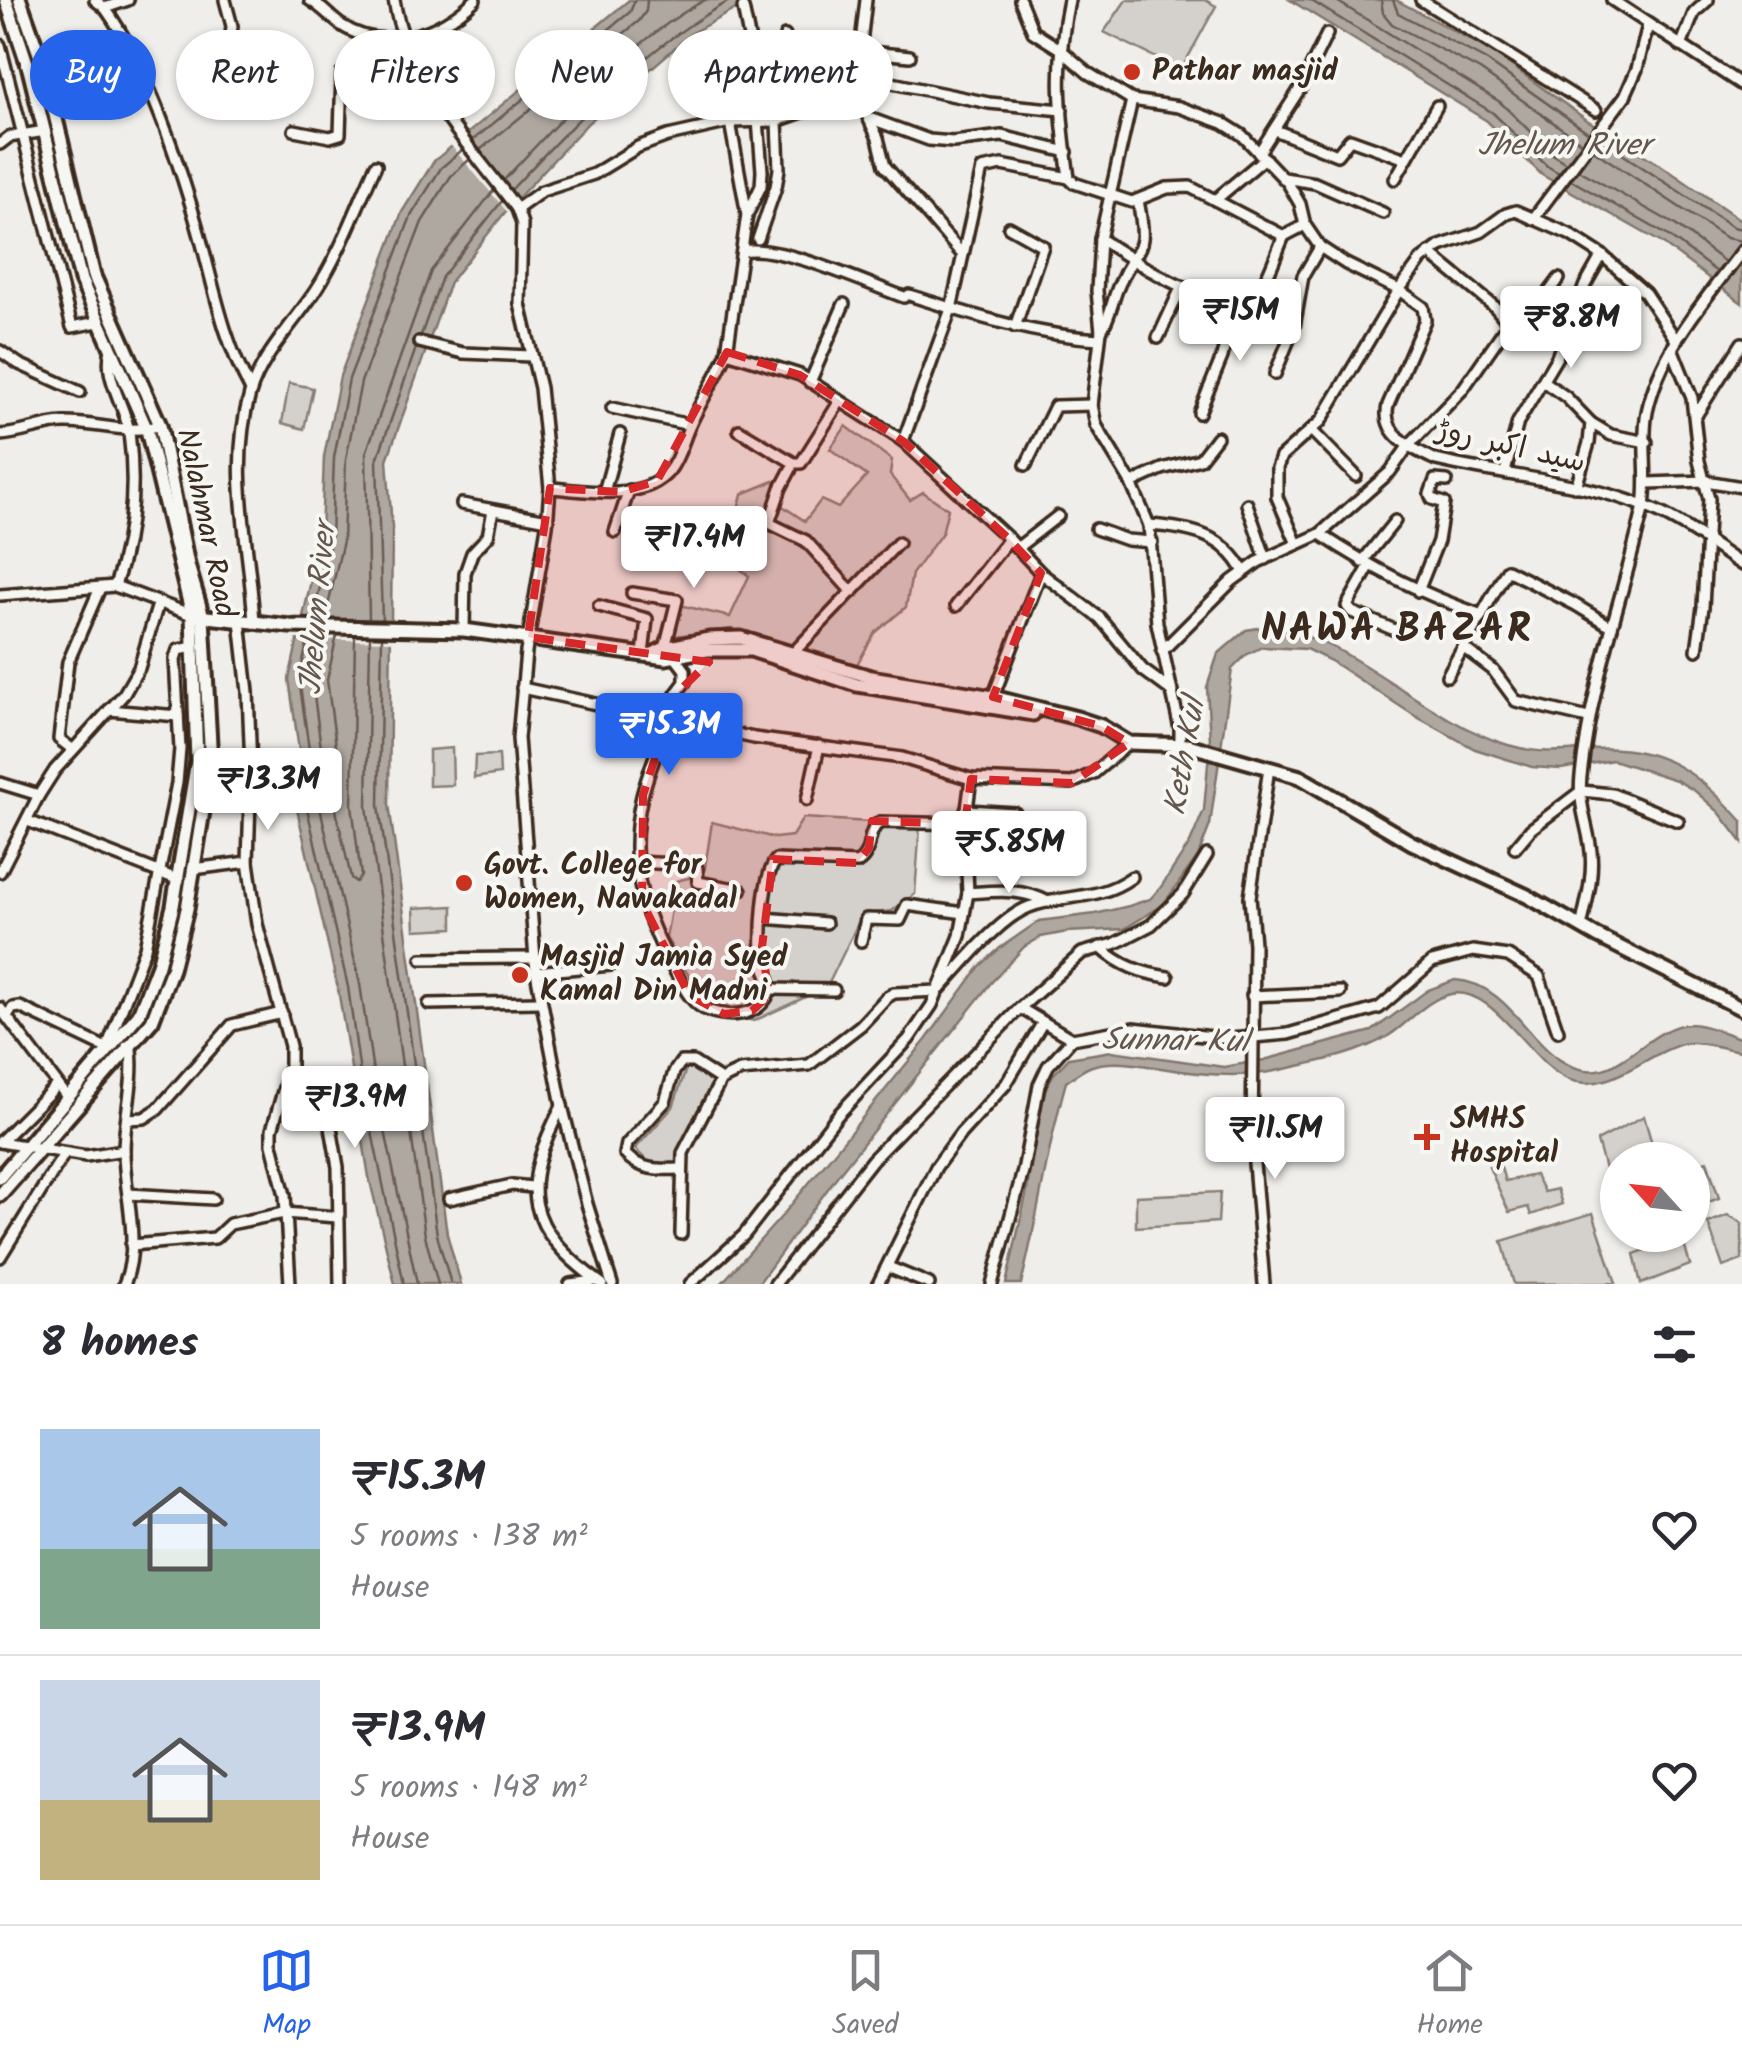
<!DOCTYPE html>
<html lang="en">
<head>
<meta charset="utf-8">
<style>
  :root { --surface:#fff; --page:#f2f2f3; --text:#2b2b33; --muted:#7c7c81; --line:#e1e1e2; --accent:#2563eb }
  body { margin:0; font-family:Kalam,"Playpen Sans Arabic",sans-serif; background:var(--page); color:var(--text); height:100vh; display:flex; flex-direction:column; font-size:38px; white-space:nowrap }
  * { box-sizing:border-box; margin:0 }
  p { font-size:32px; color:var(--muted) }
  .icon { flex:none; width:55px; height:55px; fill:none; stroke:currentColor; stroke-width:2; stroke-linecap:round; stroke-linejoin:round }
  .map { position:relative; height:1284px; overflow:hidden }
  .details { display:flex; flex-direction:column; background:var(--surface); flex:1 }
  .details>* { flex:none }
  .hud { position:absolute; left:30px; top:30px; width:1000px; height:90px; display:flex; gap:20px }
  .needle { width:65px; rotate:297deg }
  .fabs { position:absolute; left:1600px; top:1142px; display:grid; gap:20px }
  .fabs a { display:grid; place-items:center; width:110px; height:110px; border-radius:50%; background:var(--surface); box-shadow:0 2px 8px #0004; font-size:50px }
  .price { position:absolute; translate:-50% -85px; padding:0 22px; border-radius:10px; background:#fff; color:#222; font-size:32px; line-height:65px; filter:drop-shadow(0 2px 5px #0008) }
  .price::after { content:''; position:absolute; left:50%; top:60px; width:30px; height:22px; margin-left:-15px; background:inherit; clip-path:polygon(0 0,100% 0,50% 100%) }
  .price.selected { background:var(--accent); color:#fff }
  ul { padding:0; list-style:none }
  li { display:flex; align-items:center; gap:30px; height:250px; padding:0 40px }
  li+li { border-top:2px solid var(--line) }
  li span { display:grid; place-items:center; flex:none; width:280px; height:200px; border-radius:0px; color:#555 }
  li>.icon { margin-inline-start:auto }
  span .icon { width:120px; height:120px; fill:#fffc; stroke-width:1 }
  li b { font-size:42px }
  h2 { display:flex; justify-content:space-between; align-items:center; height:120px; padding:0 40px; font-size:42px }
  .tag { padding:0 35px; border-radius:45px; background:var(--surface); box-shadow:0 2px 8px #0004; font-size:35px; line-height:90px }
  .tag.selected { background:var(--accent); color:#fff }
  .tab-bar { display:flex; justify-content:space-around; align-items:center; height:140px; border-top:2px solid var(--line); background:var(--surface); font-size:28px; color:var(--muted) }
  .tab-bar a { display:grid; justify-items:center; gap:5px }
  .tab-bar .selected { color:var(--accent) }
  .map>svg:first-child { display:block }
</style>
</head>
<body>
<div class="map">
<svg width="1742" height="1284" viewBox="0 0 1742 1284">
  <rect width="100%" height="100%" fill="#efeeea"/>
  <filter id="ink" filterUnits="userSpaceOnUse"><feTurbulence type="fractalNoise" baseFrequency=".01" numOctaves="2"/><feDisplacementMap in="SourceGraphic" scale="20" xChannelSelector="R" yChannelSelector="G"/><feConvolveMatrix kernelMatrix="1 2 1 2 8 2 1 2 1" color-interpolation-filters="sRGB"/></filter>
  <g filter="url(#ink)">
    <g fill="#d4d1cc" stroke="#887e75" stroke-width="2.5">
      <polygon points="1126,0 1205,0 1216,6 1181,70 1104,32"/>
      <polygon points="289,383 313,388 304,429 282,423"/>
      <polygon points="846,426 892,460 890,475 910,500 923,492 948,509 942,533 912,574 906,607 875,633 856,666 731,629 667,637 680,605 730,617 749,576 726,557 742,494 774,481 783,486 778,503 805,521 821,500 838,508 867,476 830,449"/>
      <polygon points="452,748 453,785 429,786 429,750"/>
      <polygon points="499,755 500,774 474,778 475,756"/>
      <polygon points="803,818 920,825 915,894 892,911 862,915 827,987 754,1021 733,1016 704,1001 666,938 676,881 704,874 712,822 775,838 792,836"/>
      <polygon points="453,906 453,928 415,930 414,908"/>
      <polygon points="692,1065 719,1080 679,1168 651,1165 635,1149 673,1107 687,1066"/>
      <polygon points="1644,1116 1654,1151 1630,1160 1618,1160 1617,1165 1605,1169 1597,1141"/>
      <polygon points="1707,1161 1719,1198 1701,1205 1693,1177 1693,1166"/>
      <polygon points="1500,1164 1505,1181 1535,1175 1544,1192 1557,1189 1562,1204 1531,1215 1528,1207 1509,1212 1489,1167"/>
      <polygon points="1220,1192 1218,1222 1136,1227 1136,1196"/>
      <polygon points="1593,1213 1616,1283 1514,1284 1502,1241"/>
      <polygon points="1728,1215 1742,1223 1742,1260 1723,1267 1708,1223"/>
      <polygon points="1682,1237 1690,1265 1641,1284 1634,1254"/>
    </g>
    <g fill="#afa8a1" stroke="#81766d" stroke-width="2.5">
      <polygon points="629,0 752,0 692,33 588,123 506,211 450,282 387,460 392,528 389,804 447,1234 461,1284 395,1284 369,1177 338,989 296,805 299,750 289,679 321,536 324,457 340,376 402,212 434,161"/>
      <polygon points="1290,0 1396,0 1491,51 1587,120 1662,166 1742,221 1742,303 1662,243 1542,175 1487,121"/>
      <path d="M1271,626C1295,632 1320,640 1342,652C1398,683 1446,726 1508,745C1537,754 1561,752 1591,749C1660,744 1698,772 1742,821V842L1719,812L1695,791L1676,780L1613,760L1561,769L1532,767L1475,749L1415,716L1331,661L1306,649L1262,647L1246,655L1232,669L1210,825L1198,856L1163,905L1124,929L1067,932L1041,937L1024,947L990,984L838,1175L758,1284H721L782,1216L926,1040L980,966L1000,948L1039,921L1095,914L1129,906L1150,899L1161,887L1190,843L1204,810L1210,741L1207,687L1218,654L1246,630Z"/>
      <path d="M1455,980C1516,984 1532,1062 1585,1070C1624,1076 1651,1025 1690,1024C1706,1024 1727,1034 1742,1039V1051C1725,1049 1699,1040 1682,1044C1646,1054 1608,1094 1570,1080C1532,1067 1494,984 1451,994C1426,999 1409,1023 1388,1036C1357,1055 1316,1062 1280,1070C1245,1078 1209,1075 1174,1070C1148,1067 1118,1058 1092,1066C1083,1069 1073,1077 1066,1082C1047,1148 1038,1217 1021,1284H1006L1027,1191L1036,1122L1044,1092L1053,1075L1069,1058L1112,1051L1224,1067L1264,1060L1372,1031L1428,990Z"/>
    </g>
    <g fill="#efeeea">
      <polygon points="459,132 520,203 509,214 448,142"/>
      <polygon points="297,620 397,625 397,641 293,639"/>
    </g>
    <g fill="none" stroke-linecap="round" stroke-linejoin="round">
      <g stroke="#695c52" stroke-width="2.5">
        <polyline points="1310,0 1493,113 1547,166 1559,173"/>
        <polyline points="1335,0 1500,102 1555,156 1566,163"/>
        <polyline points="1381,0 1383,13 1392,24 1480,70 1582,143"/>
        <polyline points="1393,0 1398,13 1486,60 1589,133"/>
        <polyline points="473,140 630,12 635,0"/>
        <polyline points="1601,140 1733,227 1742,229"/>
        <polyline points="480,150 639,21 646,11 647,0"/>
        <polyline points="1593,150 1726,238 1742,241"/>
        <polyline points="1578,170 1674,224 1725,262"/>
        <path d="M504,180C560,120 632,39 705,0"/>
        <polyline points="1571,180 1667,235 1717,272"/>
        <path d="M511,190C577,119 645,47 731,0"/>
        <polyline points="421,335 442,277 502,201"/>
        <polyline points="313,618 331,538 334,458 349,379 411,216 441,168 462,150"/>
        <polyline points="325,619 343,541 346,459 361,382 422,222 451,176 470,159"/>
        <polyline points="369,620 366,453 431,271 494,190"/>
        <polyline points="382,620 377,460 416,348"/>
        <polyline points="309,635 299,679 309,749 306,804 348,987 361,1080 404,1284"/>
        <polyline points="322,635 312,680 321,748 319,803 360,984 374,1078 417,1284"/>
        <polyline points="337,635 327,680 336,746 334,801 351,878 356,882 361,876 352,805 355,636"/>
        <polyline points="370,636 367,806 425,1236 438,1284"/>
        <polyline points="382,636 379,805 437,1235 451,1284"/>
      </g>
      <g stroke="#3b2a1e" stroke-width="16">
        <g id="minor">
          <polyline points="95,0 105,8 128,0"/>
          <polyline points="225,0 232,26 227,76"/>
          <path d="M310,0C322,7 330,17 341,25C385,54 439,34 475,0"/>
          <path d="M394,0C408,85 468,142 517,209L522,224L520,304L540,388L550,488L547,526L526,652L518,738L536,972L562,1106L587,1204L612,1284"/>
          <path d="M1020,0L1033,32L1060,49L1088,73L1132,100L1179,107L1223,123L1242,135L1288,183L1300,204L1305,225L1320,247L1346,264L1399,290L1423,307L1425,320L1388,405C1381,435 1412,449 1436,460C1506,477 1581,480 1649,508C1683,522 1712,545 1742,565"/>
          <path d="M1069,0C1055,66 1060,112 1069,178L1074,183L1132,202L1167,188L1190,187L1284,236L1305,225"/>
          <polyline points="1421,0 1596,110"/>
          <polyline points="1612,0 1742,85"/>
          <path d="M105,8C148,68 180,165 200,236C214,288 224,342 251,390"/>
          <polyline points="743,8 753,56 762,171 761,186 747,215"/>
          <polyline points="0,45 72,327 98,322"/>
          <polyline points="1681,46 1694,13 1708,0"/>
          <polyline points="860,51 910,56"/>
          <polyline points="846,100 851,81 863,77 989,103 1062,110"/>
          <polyline points="1132,100 1100,239 1097,291 1101,331 1092,405 1096,425 1131,483 1149,525 1157,623 1180,729 1180,745"/>
          <polyline points="819,104 841,54 860,51 866,0"/>
          <polyline points="869,118 929,140 953,142 1002,136 1067,152"/>
          <polyline points="294,130 330,137 340,134 342,73 382,58 394,41"/>
          <polyline points="1275,130 1337,155 1350,139 1406,159"/>
          <polyline points="0,144 9,137 45,131"/>
          <polyline points="1260,151 1301,87 1327,34"/>
          <polyline points="1284,178 1315,183 1383,213"/>
          <polyline points="1395,179 1437,106"/>
          <polyline points="1215,200 1265,158"/>
          <polyline points="517,209 542,191 594,174 638,147 668,136 730,122 777,121 840,99 861,105 865,111 878,138 885,166 962,254"/>
          <polyline points="1533,219 1625,96 1637,69 1648,25"/>
          <polyline points="1009,227 1043,246 1015,327"/>
          <polyline points="758,239 776,187 779,169 777,121 785,36"/>
          <path d="M1100,239C1128,257 1227,325 1256,293C1269,279 1276,253 1284,236"/>
          <path d="M743,251C777,243 868,284 904,297"/>
          <polyline points="1429,253 1495,307 1515,331 1521,330 1559,279"/>
          <path d="M909,295C972,315 1033,335 1099,339"/>
          <path d="M1101,331C1111,316 1112,300 1119,285C1138,240 1149,258 1138,200"/>
          <polyline points="1158,338 1182,286"/>
          <polyline points="419,342 463,353 531,356"/>
          <polyline points="1672,348 1692,398 1699,461 1709,499 1703,607 1697,650"/>
          <path d="M111,350C103,378 125,404 129,432C136,485 132,536 115,586"/>
          <polyline points="0,351 19,364 80,392"/>
          <polyline points="727,352 800,375 903,441 1009,539 1041,573 1100,618 1143,670 1173,692"/>
          <polyline points="1275,374 1294,327 1303,276 1320,247"/>
          <polyline points="810,382 844,304"/>
          <polyline points="1544,382 1566,397 1591,423 1589,443 1576,487"/>
          <polyline points="612,408 690,425"/>
          <polyline points="1199,413 1222,357 1236,300"/>
          <polyline points="1695,417 1742,343"/>
          <polyline points="1591,423 1611,435 1647,442"/>
          <polyline points="739,430 794,463 801,463 840,401"/>
          <polyline points="1311,430 1356,476"/>
          <path d="M0,435C22,434 41,424 64,423C96,422 129,436 160,425"/>
          <polyline points="903,441 951,309 982,169 1002,165 1069,178"/>
          <polyline points="1026,465 1055,406 1092,405"/>
          <polyline points="791,469 781,488 769,523 806,541 852,592"/>
          <polyline points="1505,472 1518,422 1557,357 1585,285 1602,255"/>
          <polyline points="1131,483 1162,469 1200,459 1217,437"/>
          <polyline points="1648,483 1706,481 1742,487"/>
          <path d="M550,488C585,490 643,503 669,471C680,458 684,436 692,421C703,397 718,376 727,352L747,215L730,122"/>
          <polyline points="604,492 620,434"/>
          <polyline points="462,504 548,520"/>
          <polyline points="1247,504 1266,559"/>
          <path d="M1149,525C1190,528 1224,534 1244,572"/>
          <polyline points="1096,529 1127,540 1152,542"/>
          <polyline points="615,532 629,490"/>
          <path d="M1320,534C1371,568 1423,595 1482,615"/>
          <polyline points="1297,544 1277,497 1277,468 1281,457 1321,421 1399,290 1421,260 1440,246 1481,232 1506,214 1516,211 1569,234 1602,255 1645,293 1676,340"/>
          <polyline points="1017,548 1058,516"/>
          <polyline points="1362,562 1395,521"/>
          <polyline points="1369,567 1347,606 1352,612 1397,631"/>
          <polyline points="1418,591 1438,541 1444,503 1432,499 1430,494 1435,480 1447,481"/>
          <polyline points="632,593 677,600 665,648"/>
          <polyline points="0,595 115,586 192,615"/>
          <polyline points="599,606 647,619 643,654"/>
          <polyline points="956,606 1009,539"/>
          <polyline points="240,621 248,692 251,768 248,862 257,924 290,1046 290,1067 282,1095 319,1094 326,1099 338,1167 340,1284"/>
          <path d="M254,623C250,546 228,470 250,394C261,356 295,322 316,290C341,252 357,206 376,165"/>
          <polyline points="464,630 465,573 472,553 488,536 493,510"/>
          <polyline points="1464,648 1493,670 1516,701 1588,718"/>
          <polyline points="1162,651 1232,581 1258,562 1320,534 1390,472 1409,445 1463,389 1508,324"/>
          <polyline points="794,652 898,543"/>
          <path d="M675,657L685,670V682L676,694C667,729 651,761 642,796C627,859 641,910 671,964C681,981 689,1004 709,1011C727,1017 753,1017 765,1000C776,986 764,972 762,957C761,933 762,878 776,860L857,863C874,853 865,832 880,822L965,824"/>
          <polyline points="1447,676 1507,570 1574,604 1612,627"/>
          <polyline points="522,688 754,738 902,758 971,779 1072,783 1094,773 1129,743"/>
          <polyline points="993,697 1041,573"/>
          <polyline points="109,710 178,716"/>
          <polyline points="72,749 59,739 68,662 100,588"/>
          <polyline points="0,783 39,795"/>
          <polyline points="807,800 819,746"/>
          <polyline points="966,810 1015,813"/>
          <polyline points="28,821 179,880"/>
          <polyline points="1515,848 1531,829 1581,791 1612,794 1678,821"/>
          <polyline points="637,862 693,865 697,868 698,882 741,890"/>
          <polyline points="193,869 248,862"/>
          <polyline points="0,872 39,795 55,770 124,694 139,668 158,604"/>
          <path d="M968,893C997,891 1022,888 1048,902"/>
          <polyline points="764,918 826,923"/>
          <path d="M1581,927C1587,900 1595,872 1590,844C1586,821 1578,800 1581,776C1591,683 1623,596 1644,506C1649,475 1641,442 1647,412C1660,350 1705,300 1742,251"/>
          <polyline points="861,941 866,919 900,920 907,905 964,913"/>
          <path d="M1100,947C1121,966 1141,973 1168,977"/>
          <polyline points="422,959 534,958"/>
          <polyline points="536,972 611,965"/>
          <polyline points="770,989 834,990"/>
          <polyline points="1252,996 1340,992"/>
          <polyline points="429,1004 539,1002"/>
          <polyline points="0,1008 68,1098"/>
          <polyline points="1020,1008 1072,1039"/>
          <polyline points="7,1015 13,1008 20,1007 106,1048"/>
          <polyline points="106,1050 145,948 177,783 180,749 175,659 178,650 194,647"/>
          <polyline points="282,1095 272,1130 272,1144 285,1195 290,1284"/>
          <path d="M562,1106C519,1188 524,1228 602,1284"/>
          <polyline points="128,1119 144,1118 158,1109 232,1025 282,1013"/>
          <polyline points="0,1142 86,1156 124,1150"/>
          <polyline points="0,1142 57,1085"/>
          <path d="M681,1169C659,1170 641,1171 625,1154L627,1144L665,1102L674,1072L681,1062H693L721,1080"/>
          <polyline points="128,1194 213,1199"/>
          <polyline points="449,1199 512,1185 532,1187"/>
          <path d="M681,1234L683,1153L721,1080L740,1071L809,1065L861,1025L887,997L894,993L938,991C961,967 998,919 1029,907C1067,893 1097,902 1132,877"/>
          <polyline points="131,1245 215,1238 230,1224 284,1213 337,1217"/>
          <polyline points="0,1257 64,1154"/>
          <polyline points="888,1267 929,1284"/>
          <path d="M124,1284C142,1243 124,1194 124,1151C124,1116 135,1084 131,1049L127,1046"/>
          <polyline points="570,1284 596,1281"/>
          <polyline points="690,1284 744,1235 837,1116 909,1039 932,1005 960,936 968,893 965,824 971,779"/>
          <polyline points="775,1284 872,1160 1020,1008 1082,953 1114,944 1151,925 1183,894 1207,855"/>
          <polyline points="878,1284 936,1167 961,1133 1006,1084 1043,1022"/>
          <polyline points="992,1284 1023,1171 1039,1085 1048,1066 1072,1039 1133,1028 1230,1039 1288,1034 1379,1008 1432,962 1473,951 1508,956 1539,976 1558,1031"/>
          <polyline points="1264,1284 1252,1139 1254,944 1250,897 1269,768"/>
        </g>
      </g>
      <g stroke="#3b2a1e" stroke-width="19">
        <g id="major">
          <polyline points="198,616 290,626 464,630 666,658 707,650 751,650 857,685 1033,714"/>
          <polyline points="651,655 665,648 709,639 741,638 871,677 993,697 1077,718 1101,726 1129,743 1188,745 1300,777 1412,843 1527,896 1597,936 1742,1009"/>
          <polyline points="0,1177 139,1014 158,965 173,906 197,761 192,615 147,430 81,280 29,69 6,0"/>
          <polyline points="0,1195 152,1021 172,969 187,909 211,762 203,617 188,565 160,425 94,276 43,65 20,0"/>
        </g>
      </g>
      <use href="#minor" stroke="#f6f6f2" stroke-width="9"/>
      <use href="#major" stroke="#f6f6f2" stroke-width="11"/>
    </g>
  </g>
  <path fill="#d62828" fill-opacity="0.2" stroke="#d62828" stroke-width="8" stroke-dasharray="20 12" stroke-linejoin="round" d="M727,352L800,375L903,441L1009,539L1041,573L993,697L1101,726L1129,743L1072,783L971,779L965,824L872,821L869,848L857,863L773,859L762,947L769,995L752,1011L724,1014L689,995L642,902L643,795L676,694L709,662L528,637L550,488L620,492L657,481Z"/>
  <g fill="#c8321e" stroke="#f6f6f2" stroke-width="4">
    <circle cx="1132" cy="72" r="10"/>
    <circle cx="464" cy="883" r="10"/>
    <circle cx="520" cy="975" r="10"/>
    <path d="M1422 1122h10v10h10v10h-10v10h-10v-10h-10v-10h10z"/>
  </g>
  <g text-anchor="middle" dominant-baseline="central" stroke-width="8" stroke-linejoin="round" paint-order="stroke">
    <g font-size="30" font-weight="bold" fill="#3b2a1e" stroke="#f6f6f2" text-anchor="start">
      <text x="1152" y="72">Pathar masjid</text>
      <text x="484" y="866">Govt. College for<tspan x="484" dy="34">Women, Nawakadal</tspan></text>
      <text x="540" y="958">Masjid Jamia Syed<tspan x="540" dy="34">Kamal Din Madni</tspan></text>
      <text x="1450" y="1120">SMHS<tspan x="1450" dy="34">Hospital</tspan></text>
    </g>
    <g font-size="30" fill="#3b2a1e" stroke="#f6f6f2">
      <text transform="translate(1511 447) rotate(13)">سید اکبر روڑ</text>
      <text transform="translate(205 523) rotate(78)">Nalahmar Road</text>
    </g>
    <g font-size="32" font-style="italic" fill="#64564c" stroke="#f6f6f2">
      <text x="1564" y="146">Jhelum River</text>
      <text transform="translate(319 609) rotate(-85)">Jhelum River</text>
      <text transform="translate(1186 757) rotate(-80)">Keth Kul</text>
      <text transform="translate(1175 1042) rotate(1)">Sunnar Kul</text>
    </g>
    <g font-size="40" font-weight="bold" letter-spacing="2.5" fill="#3b2a1e" stroke="#f6f6f2">
      <text x="1397" y="630">NAWA BAZAR</text>
    </g>
  </g>
</svg>
<div class="fabs">
<a><svg class="needle" viewBox="-14 -14 28 28"><path d="M0-13l5 13h-10z" fill="#e53935"/><path d="M0 13l5-13h-10z" fill="#7c7c81"/></svg></a>
</div>
<b class="price" style="left:1240px;top:364px">₹15M</b>
<b class="price" style="left:1571px;top:371px">₹8.8M</b>
<b class="price" style="left:694px;top:591px">₹17.4M</b>
<b class="price selected" style="left:669px;top:778px">₹15.3M</b>
<b class="price" style="left:268px;top:833px">₹13.3M</b>
<b class="price" style="left:1009px;top:896px">₹5.85M</b>
<b class="price" style="left:355px;top:1151px">₹13.9M</b>
<b class="price" style="left:1275px;top:1182px">₹11.5M</b>
<div class="hud">
<a class="tag selected">Buy</a>
<a class="tag">Rent</a>
<a class="tag">Filters</a>
<a class="tag">New</a>
<a class="tag">Apartment</a>
</div>
</div>
<section class="details">
<h2>8 homes<svg class="icon" aria-label="filters" viewBox="0 0 24 24"><path d="M4 7h16M4 17h16"/><circle cx="9" cy="7" r="2"/><circle cx="15" cy="17" r="2"/></svg></h2>
<ul>
<li><span style="background:linear-gradient(#a9c7e8 60%,#7fa58c 0)"><svg class="icon" aria-label="home" viewBox="0 0 24 24"><path d="M3 11l9-7 9 7M6 9v11h12V9"/></svg></span><div><b>₹15.3M</b><p>5 rooms · 138 m²</p><p>House</p></div><svg class="icon" aria-label="heart" viewBox="0 0 24 24"><path d="M12 20l-8-8c-3-5 5-10 8-4 3-6 11-1 8 4z"/></svg></li>
<li><span style="background:linear-gradient(#c9d6e8 60%,#c2b280 0)"><svg class="icon" aria-label="home" viewBox="0 0 24 24"><path d="M3 11l9-7 9 7M6 9v11h12V9"/></svg></span><div><b>₹13.9M</b><p>5 rooms · 148 m²</p><p>House</p></div><svg class="icon" aria-label="heart" viewBox="0 0 24 24"><path d="M12 20l-8-8c-3-5 5-10 8-4 3-6 11-1 8 4z"/></svg></li>
</ul>
</section>
<nav class="tab-bar">
<a class="selected"><svg class="icon" aria-label="map" viewBox="0 0 24 24"><path d="M3 6l6-2 6 2 6-2v14l-6 2-6-2-6 2zM9 4v14M15 6v14"/></svg>Map</a>
<a><svg class="icon" aria-label="saved" viewBox="0 0 24 24"><path d="M7 4h10v16l-5-4-5 4z"/></svg>Saved</a>
<a><svg class="icon" aria-label="home" viewBox="0 0 24 24"><path d="M3 11l9-7 9 7M6 9v11h12V9"/></svg>Home</a>
</nav>
</body>
</html>
